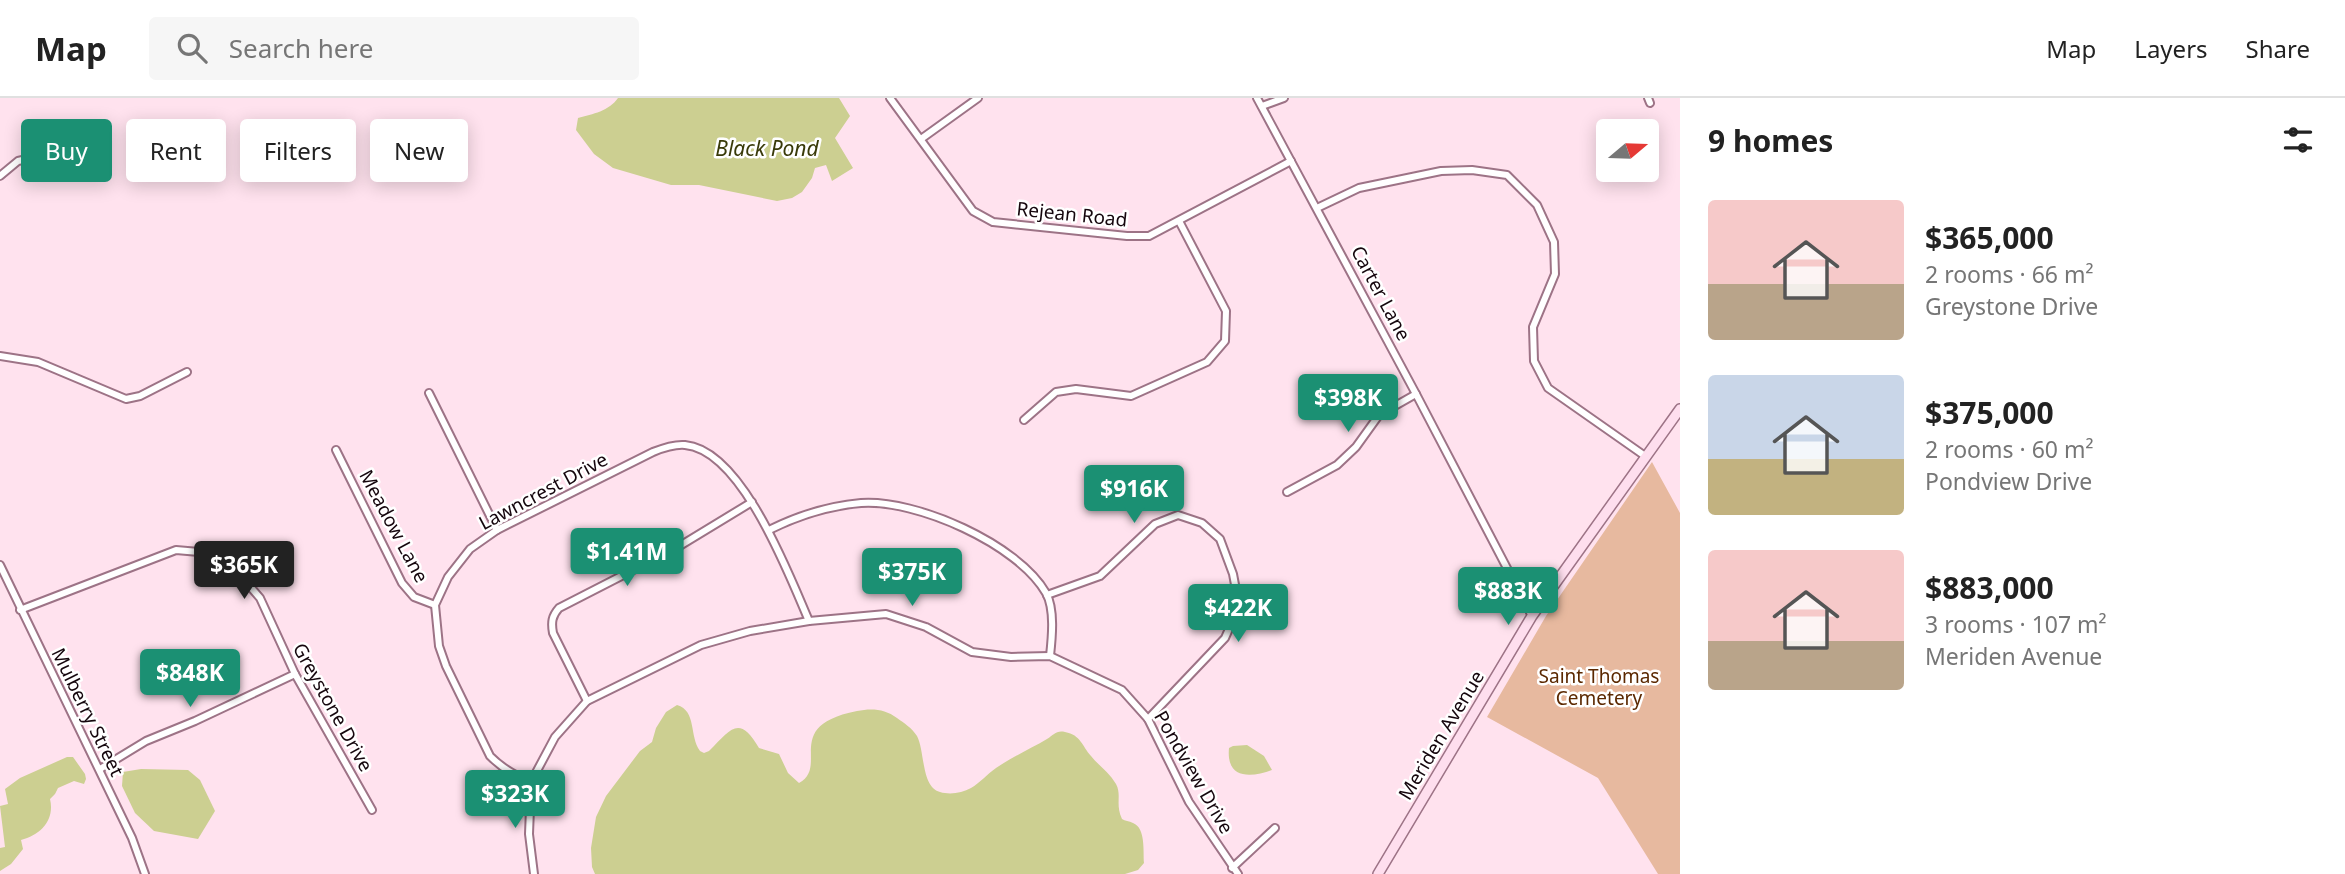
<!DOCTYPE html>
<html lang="en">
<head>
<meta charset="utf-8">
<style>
  :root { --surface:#fff; --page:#f6f6f6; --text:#222; --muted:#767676; --line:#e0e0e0; --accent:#1b9073 }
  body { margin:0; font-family:"Noto Sans",sans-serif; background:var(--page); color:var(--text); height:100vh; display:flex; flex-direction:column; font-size:26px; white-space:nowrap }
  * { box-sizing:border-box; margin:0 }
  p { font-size:23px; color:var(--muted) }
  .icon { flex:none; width:38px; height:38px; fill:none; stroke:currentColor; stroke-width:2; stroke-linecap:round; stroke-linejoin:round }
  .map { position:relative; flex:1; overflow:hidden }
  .sheet { display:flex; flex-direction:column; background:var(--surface); width:665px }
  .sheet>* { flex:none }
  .banner { position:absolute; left:21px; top:21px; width:665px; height:63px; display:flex; gap:14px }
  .needle { width:46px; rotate:71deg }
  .fabs { position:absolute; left:1596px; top:21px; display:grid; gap:14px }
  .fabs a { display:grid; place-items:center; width:63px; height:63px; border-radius:7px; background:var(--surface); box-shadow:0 4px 18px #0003; font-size:35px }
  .price { position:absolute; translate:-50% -60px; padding:0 16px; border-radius:7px; background:var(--accent); color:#fff; font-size:23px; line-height:46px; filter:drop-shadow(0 2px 4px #0008) }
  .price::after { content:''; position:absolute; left:50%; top:42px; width:21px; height:16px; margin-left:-10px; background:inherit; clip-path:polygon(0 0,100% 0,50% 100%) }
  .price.on { background:#222; color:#fff }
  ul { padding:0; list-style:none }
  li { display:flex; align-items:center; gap:21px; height:175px; padding:0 28px }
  li span { display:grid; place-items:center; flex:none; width:196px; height:140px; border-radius:7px; color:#555 }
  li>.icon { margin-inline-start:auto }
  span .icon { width:84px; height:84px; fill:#fffc; stroke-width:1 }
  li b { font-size:30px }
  h2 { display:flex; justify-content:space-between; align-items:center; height:84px; padding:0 28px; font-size:30px }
  .chip { padding:0 24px; border-radius:7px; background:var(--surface); box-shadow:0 4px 18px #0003; font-size:24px; line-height:63px }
  .chip.on { background:var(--accent); color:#fff }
  header { display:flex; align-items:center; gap:42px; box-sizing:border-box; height:98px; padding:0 35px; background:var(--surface); border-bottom:2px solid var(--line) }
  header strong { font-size:33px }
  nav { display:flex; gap:38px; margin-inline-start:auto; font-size:24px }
  .search { width:490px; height:63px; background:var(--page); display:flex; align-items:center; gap:18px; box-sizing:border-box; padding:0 24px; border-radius:7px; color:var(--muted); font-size:26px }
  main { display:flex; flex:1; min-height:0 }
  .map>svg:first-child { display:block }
</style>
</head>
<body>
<header>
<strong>Map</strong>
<div class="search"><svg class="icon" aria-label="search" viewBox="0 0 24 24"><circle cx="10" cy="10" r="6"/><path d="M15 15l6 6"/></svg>Search here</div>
<nav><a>Map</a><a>Layers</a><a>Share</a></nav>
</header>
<main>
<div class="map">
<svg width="1680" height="776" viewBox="0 0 1680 776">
  <rect width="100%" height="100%" fill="#ffe2ee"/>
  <polygon fill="#e7b99f" points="1652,364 1680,415 1680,776 1658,776 1598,680 1487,619 1546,518"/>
  <g fill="#cccf91">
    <path d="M618,0H839L850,18L835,40L853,70L832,83L826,67L815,70L812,80L802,94L792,100L777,103L699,87H671L613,70L594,56L576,32L578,20C593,16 609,13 618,0Z"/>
    <path d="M677,607C697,613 689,638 700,653L704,655L709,653C731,631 739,616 759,650L779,656L788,675L799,685C830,668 781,628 857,613C872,610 885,611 897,620C904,625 912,630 917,638C925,653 921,689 940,694C950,697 962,695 971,690C980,685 987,676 996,670C1012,659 1030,651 1047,641C1054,637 1056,632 1065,634C1081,637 1082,648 1091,658C1099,668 1109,674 1116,686C1122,697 1115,706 1122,721C1125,723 1129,723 1133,725C1146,730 1143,754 1144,765L1138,772L1125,776H595L592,769L591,750L596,719L606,698L640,653L652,644L656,630L666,614Z"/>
    <path d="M1247,647L1264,658L1272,672C1250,680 1226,681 1229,650L1233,648Z"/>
    <path d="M67,659H73L85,676L86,681L84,686L74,683L58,690L55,696L50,701C55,722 41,737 21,742L23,751L11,766L0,773V750L5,749L0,708L8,706L5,691L20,680Z"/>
    <polygon points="141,671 188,672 200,682 215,713 198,741 154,733 135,715 122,688 123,674"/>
  </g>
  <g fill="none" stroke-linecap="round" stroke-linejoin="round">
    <g stroke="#9d7386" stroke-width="10">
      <g id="street">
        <polyline points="890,0 973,113 993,124 1127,138 1149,138 1291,63"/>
        <polyline points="1257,0 1416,296 1532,518"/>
        <polyline points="1648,0 1650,5"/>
        <polyline points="1262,8 1284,0"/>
        <polyline points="921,41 978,0"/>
        <polyline points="0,78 18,63 49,56 78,58"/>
        <polyline points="1317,110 1359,90 1441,73 1472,72 1507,77 1537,107 1554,144 1555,176 1533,229 1534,263 1548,290 1645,358"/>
        <polyline points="0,258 38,264 126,301 140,298 187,274"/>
        <polyline points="429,295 497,432"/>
        <polyline points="1024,322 1056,294 1076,291 1131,298 1207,264 1225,243 1226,213 1179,123"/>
        <polyline points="336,352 402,485 414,499 435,507"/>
        <polyline points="1287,394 1337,367 1356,349 1379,317 1416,296"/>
        <path d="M769,432C799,417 828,408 861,405C916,401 1018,446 1046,495C1055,511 1052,540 1050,558"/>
        <polyline points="0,467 132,740 145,776"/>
        <polyline points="1047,497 1100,478 1155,426 1178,417 1202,425 1220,441 1233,476 1239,508 1225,540 1148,621"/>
        <polyline points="20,512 176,452 222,456 260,500 295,576 372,712"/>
        <path d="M587,603L553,535C551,524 552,518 559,510L678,449L752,404"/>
        <polyline points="100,671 146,643 195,623 295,576"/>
        <path d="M531,684C515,678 503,671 490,658L446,568L439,548L435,507L448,479L470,451L497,432L653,354C663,350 674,346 685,347C742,352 789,477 809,523"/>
        <polyline points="1232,770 1275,730"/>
        <polyline points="534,776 529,736 531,684 555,639 587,603 701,547 750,533 809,523 886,516 926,529 972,554 1011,559 1050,558 1122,592 1148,621 1189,704 1238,776"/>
      </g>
    </g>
    <g stroke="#9d7386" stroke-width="12">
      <polyline id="secondary" points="1378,776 1532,518 1680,311"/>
    </g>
    <use href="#street" stroke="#fff" stroke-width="6"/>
    <use href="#secondary" stroke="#fedeee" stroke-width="9"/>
  </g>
  <g text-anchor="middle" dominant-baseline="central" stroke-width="5" stroke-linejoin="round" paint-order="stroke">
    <g font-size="19" fill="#15060d" stroke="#fff">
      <text transform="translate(1072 116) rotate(6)">Rejean Road</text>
      <text transform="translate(1381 195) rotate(62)">Carter Lane</text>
      <text transform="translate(543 393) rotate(-28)">Lawncrest Drive</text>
      <text transform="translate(394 428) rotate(62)">Meadow Lane</text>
      <text transform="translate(333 609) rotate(61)">Greystone Drive</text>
      <text transform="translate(88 614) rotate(64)">Mulberry Street</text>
      <text transform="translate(1441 637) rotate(-59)">Meriden Avenue</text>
      <text transform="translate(1194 674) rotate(60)">Pondview Drive</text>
    </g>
    <g font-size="19" fill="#5b2800" stroke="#fff">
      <text x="1599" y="578">Saint Thomas<tspan x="1599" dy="22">Cemetery</tspan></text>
    </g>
    <g font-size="21" font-style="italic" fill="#393a09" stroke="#fff">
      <text x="767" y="50">Black Pond</text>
    </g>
  </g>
</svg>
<div class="fabs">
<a><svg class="needle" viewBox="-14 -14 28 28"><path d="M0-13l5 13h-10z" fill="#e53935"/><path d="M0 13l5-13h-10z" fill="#767676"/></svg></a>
</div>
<b class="price" style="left:1348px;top:336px">$398K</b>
<b class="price" style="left:1134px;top:427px">$916K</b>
<b class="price" style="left:627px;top:490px">$1.41M</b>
<b class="price on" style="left:244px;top:503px">$365K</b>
<b class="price" style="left:912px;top:510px">$375K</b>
<b class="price" style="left:1508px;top:529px">$883K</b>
<b class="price" style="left:1238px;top:546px">$422K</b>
<b class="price" style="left:190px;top:611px">$848K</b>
<b class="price" style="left:515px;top:732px">$323K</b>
<div class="banner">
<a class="chip on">Buy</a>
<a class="chip">Rent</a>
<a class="chip">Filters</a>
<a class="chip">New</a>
</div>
</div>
<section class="sheet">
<h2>9 homes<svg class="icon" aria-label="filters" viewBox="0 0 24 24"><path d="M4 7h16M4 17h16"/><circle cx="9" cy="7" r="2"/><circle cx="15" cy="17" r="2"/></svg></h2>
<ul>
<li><span style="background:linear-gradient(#f6c9c9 60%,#b9a48a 0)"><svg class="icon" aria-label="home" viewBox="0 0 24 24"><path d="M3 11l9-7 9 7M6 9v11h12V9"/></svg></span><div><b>$365,000</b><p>2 rooms · 66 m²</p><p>Greystone Drive</p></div></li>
<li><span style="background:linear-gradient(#c9d6e8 60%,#c2b280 0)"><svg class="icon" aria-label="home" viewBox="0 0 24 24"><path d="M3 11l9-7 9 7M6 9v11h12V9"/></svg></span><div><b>$375,000</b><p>2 rooms · 60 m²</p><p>Pondview Drive</p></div></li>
<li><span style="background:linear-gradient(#f6c9c9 65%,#b9a48a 0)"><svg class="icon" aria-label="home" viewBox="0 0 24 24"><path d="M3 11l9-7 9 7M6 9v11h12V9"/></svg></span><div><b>$883,000</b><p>3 rooms · 107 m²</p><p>Meriden Avenue</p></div></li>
</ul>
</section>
</main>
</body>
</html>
